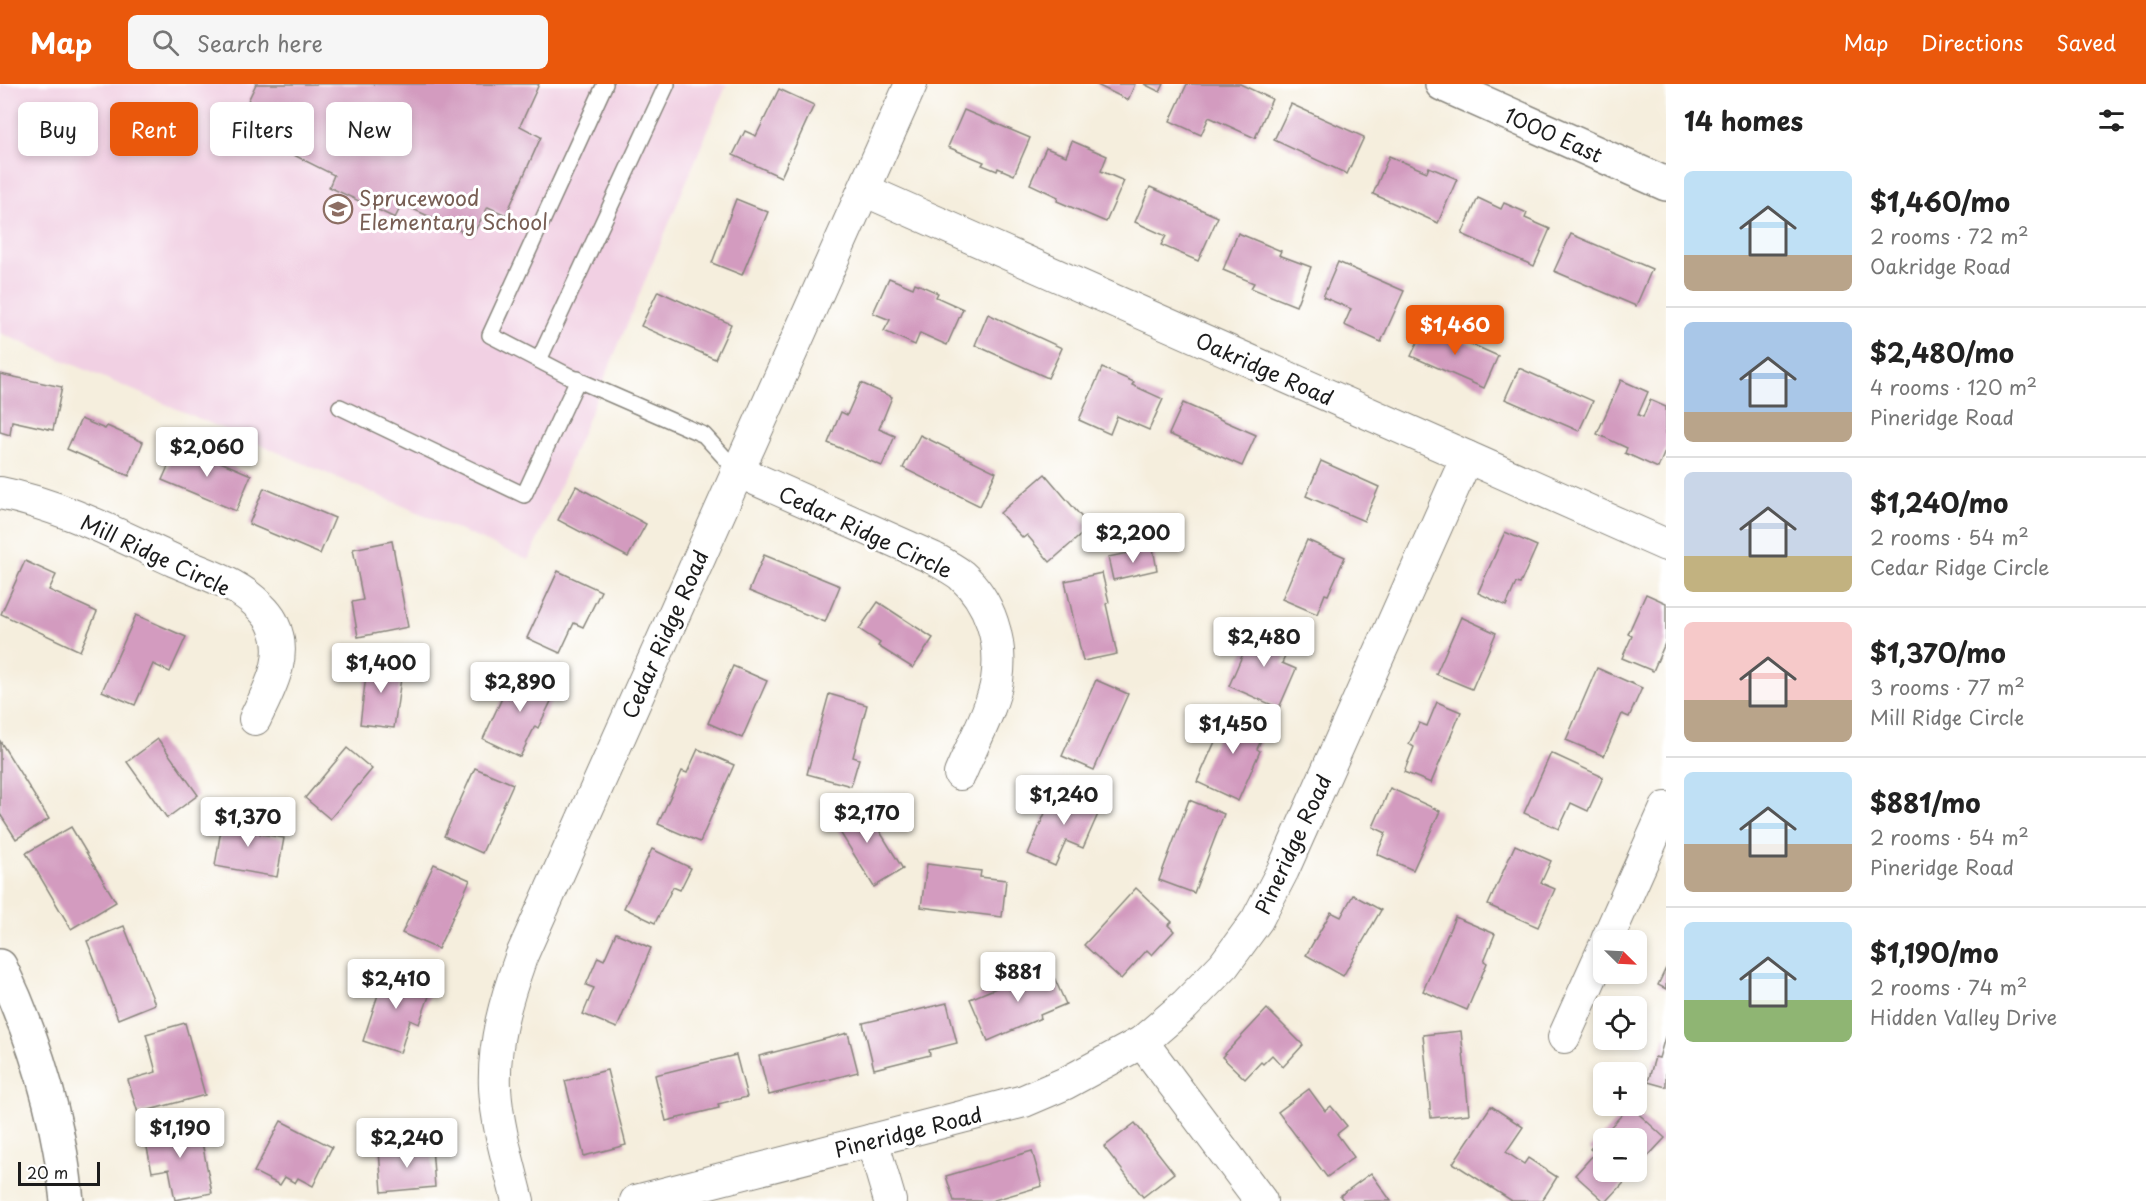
<!DOCTYPE html>
<html lang="en">
<head>
<meta charset="utf-8">
<style>
  :root { --surface:#fff; --page:#f6f6f6; --text:#222; --muted:#767676; --line:#e0e0e0; --accent:#ea580c }
  body { margin:0; font-family:"Playpen Sans",sans-serif; background:var(--page); color:var(--text); height:100vh; display:flex; flex-direction:column; font-size:22px; white-space:nowrap }
  * { box-sizing:border-box; margin:0 }
  p { font-size:20px; color:var(--muted) }
  .icon { flex:none; width:33px; height:33px; fill:none; stroke:currentColor; stroke-width:2; stroke-linecap:round; stroke-linejoin:round }
  .map { position:relative; flex:1; overflow:hidden }
  .side { display:flex; flex-direction:column; background:var(--surface); width:480px }
  .side>* { flex:none }
  .guide { position:absolute; left:18px; top:18px; width:570px; height:54px; display:flex; gap:12px }
  .needle { width:39px; rotate:114deg }
  .buttons { position:absolute; left:1593px; top:846px; display:grid; gap:12px }
  .buttons a { display:grid; place-items:center; width:54px; height:54px; border-radius:9px; background:var(--surface); box-shadow:0 3px 9px #0003; font-size:30px }
  .scale { position:absolute; left:18px; bottom:15px; width:82px; box-sizing:border-box; padding-left:6px; border:3px solid #1c1c1c; border-top:0; font-size:16px; line-height:21px; white-space:nowrap; color:#1c1c1c; -webkit-text-stroke:4px #fff; paint-order:stroke }
  .price { position:absolute; translate:-50% -51px; padding:0 14px; border-radius:6px; background:#fff; color:#222; font-size:20px; line-height:39px; filter:drop-shadow(0 2px 3px #0008) }
  .price::after { content:''; position:absolute; left:50%; top:36px; width:18px; height:14px; margin-left:-9px; background:inherit; clip-path:polygon(0 0,100% 0,50% 100%) }
  .price.current { background:var(--accent); color:#fff }
  ul { padding:0; list-style:none }
  li { display:flex; align-items:center; gap:18px; height:150px; padding:0 18px }
  li+li { border-top:2px solid var(--line) }
  li span { display:grid; place-items:center; flex:none; width:168px; height:120px; border-radius:9px; color:#555 }
  li>.icon { margin-inline-start:auto }
  span .icon { width:72px; height:72px; fill:#fffc; stroke-width:1 }
  li b { font-size:26px }
  h2 { display:flex; justify-content:space-between; align-items:center; height:72px; padding:0 18px; font-size:26px }
  .pill { padding:0 21px; border-radius:9px; background:var(--surface); box-shadow:0 3px 9px #0003; font-size:21px; line-height:54px }
  .pill.current { background:var(--accent); color:#fff }
  header { display:flex; align-items:center; gap:36px; box-sizing:border-box; height:84px; padding:0 30px; background:var(--accent); color:#fff }
  header strong { font-size:28px }
  nav { display:flex; gap:33px; margin-inline-start:auto; font-size:21px }
  .search { width:420px; height:54px; background:var(--page); display:flex; align-items:center; gap:15px; box-sizing:border-box; padding:0 21px; border-radius:9px; color:var(--muted); font-size:22px }
  main { display:flex; flex:1; min-height:0 }
  .map>svg:first-child { display:block }
</style>
</head>
<body>
<header>
<strong>Map</strong>
<div class="search"><svg class="icon" aria-label="search" viewBox="0 0 24 24"><circle cx="10" cy="10" r="6"/><path d="M15 15l6 6"/></svg>Search here</div>
<nav><a>Map</a><a>Directions</a><a>Saved</a></nav>
</header>
<main>
<div class="map">
<svg width="1666" height="1117" viewBox="0 0 1666 1117">
  <rect width="100%" height="100%" fill="#fff"/>
  <filter id="ink" filterUnits="userSpaceOnUse"><feTurbulence type="fractalNoise" baseFrequency=".0167" numOctaves="2"/><feDisplacementMap in="SourceGraphic" scale="12" xChannelSelector="R" yChannelSelector="G"/><feConvolveMatrix kernelMatrix="1 2 1 2 8 2 1 2 1" color-interpolation-filters="sRGB"/></filter>
  <filter id="wash" filterUnits="userSpaceOnUse"><feTurbulence type="fractalNoise" baseFrequency=".008" numOctaves="4" result="noise"/><feDisplacementMap in="SourceGraphic" scale="24" xChannelSelector="R" yChannelSelector="G"/><feGaussianBlur stdDeviation="1.35" result="paint"/><feColorMatrix in="noise" values="0 0 0 0 0 0 0 0 0 0 0 0 0 0 0 0 0 1.4 0 .05"/><feComposite in="paint" operator="in"/></filter>
  <g filter="url(#wash)">
    <rect width="100%" height="100%" fill="#f5eedd"/>
    <polygon fill="#f1d0e3" points="0,0 727,0 529,476 0,249"/>
    <g id="blocks">
      <g fill="#d39bbf">
        <polygon points="256,0 539,0 520,42 541,53 506,131 488,123 472,152 402,120 395,134 329,103 334,91 266,57 275,29 248,17"/>
        <polygon points="1095,0 1135,0 1128,16"/>
        <polygon points="1144,0 1164,0 1160,8"/>
        <polygon points="1187,0 1240,0 1272,15 1255,54 1209,33 1201,51 1170,37"/>
        <polygon points="779,5 814,21 781,93 733,71 745,47 756,52"/>
        <polygon points="1291,20 1364,53 1347,90 1274,56"/>
        <polygon points="964,26 1030,54 1014,91 998,84 997,87 982,81 984,78 948,63"/>
        <polygon points="1072,57 1107,72 1101,87 1124,97 1106,138 1057,117 1058,113 1030,100 1046,64 1066,72"/>
        <polygon points="1389,72 1427,88 1429,83 1457,95 1438,139 1373,110"/>
        <polygon points="1150,103 1218,133 1198,177 1161,161 1166,152 1135,138"/>
        <polygon points="1478,114 1501,125 1504,119 1527,129 1525,134 1550,145 1534,182 1462,150"/>
        <polygon points="736,115 768,128 742,191 712,179"/>
        <polygon points="1238,149 1281,167 1279,171 1311,183 1296,222 1251,204 1254,199 1223,186"/>
        <polygon points="1571,150 1652,185 1636,222 1554,187"/>
        <polygon points="1338,178 1404,207 1381,258 1344,241 1351,225 1323,213"/>
        <polygon points="889,194 913,204 915,199 938,209 936,213 963,225 947,261 920,249 915,261 884,247 890,236 873,229"/>
        <polygon points="658,207 731,240 715,275 641,242"/>
        <polygon points="988,230 1062,264 1048,294 975,261"/>
        <polygon points="1426,240 1498,272 1484,304 1411,272"/>
        <polygon points="1102,284 1134,298 1132,301 1163,315 1149,346 1117,332 1110,350 1079,336"/>
        <polygon points="1519,284 1593,317 1579,347 1505,315"/>
        <polygon points="0,290 62,303 53,346 12,337 10,351 0,348"/>
        <polygon points="1621,296 1648,308 1638,331 1643,333 1650,316 1666,323 1666,365 1658,384 1625,369 1627,364 1597,350"/>
        <polygon points="861,299 892,313 879,345 895,352 882,382 828,359 841,328 847,331"/>
        <polygon points="1183,319 1256,351 1242,382 1169,350"/>
        <polygon points="81,335 105,345 107,342 143,358 129,392 67,365"/>
        <polygon points="920,351 996,388 980,422 903,384"/>
        <polygon points="178,360 251,391 236,427 162,396"/>
        <polygon points="1321,377 1379,403 1364,437 1306,412"/>
        <polygon points="1045,390 1090,443 1050,478 1027,451 1023,454 1000,429"/>
        <polygon points="576,402 646,440 628,473 558,436"/>
        <polygon points="264,404 335,434 320,470 249,440"/>
        <polygon points="1505,448 1537,462 1520,500 1516,499 1506,522 1478,509"/>
        <polygon points="1307,456 1345,473 1328,511 1325,510 1317,530 1282,515"/>
        <polygon points="392,457 408,543 358,553 352,518 363,516 353,465"/>
        <polygon points="1153,464 1157,486 1113,496 1108,473"/>
        <polygon points="764,471 840,502 825,538 749,507"/>
        <polygon points="25,477 56,491 49,506 97,528 80,567 1,530"/>
        <polygon points="558,487 601,507 583,543 574,539 560,569 527,554"/>
        <polygon points="1102,489 1109,518 1106,520 1117,570 1083,577 1065,497"/>
        <polygon points="1646,510 1666,519 1666,557 1653,587 1622,574 1632,552 1628,550"/>
        <polygon points="878,518 933,554 913,584 878,562 880,559 859,545"/>
        <polygon points="136,531 186,553 170,588 153,580 135,621 102,607"/>
        <polygon points="1461,533 1496,549 1472,605 1436,590"/>
        <polygon points="1255,542 1292,558 1282,579 1296,585 1279,624 1229,602"/>
        <polygon points="368,575 403,580 394,644 360,640"/>
        <polygon points="733,582 767,597 742,654 708,639"/>
        <polygon points="1597,584 1642,604 1629,633 1622,630 1604,672 1566,656"/>
        <polygon points="522,585 558,603 538,644 535,642 520,673 483,655 503,612 508,614"/>
        <polygon points="1096,596 1128,610 1094,686 1062,672"/>
        <polygon points="829,610 867,621 853,673 859,675 851,702 807,690"/>
        <polygon points="1437,618 1461,628 1431,699 1404,688 1414,663 1409,660 1419,639 1427,642"/>
        <polygon points="1230,624 1268,641 1257,665 1260,667 1238,717 1197,698"/>
        <polygon points="158,655 198,711 167,734 127,678"/>
        <polygon points="0,657 49,735 16,755 0,730"/>
        <polygon points="347,664 372,685 330,735 305,714"/>
        <polygon points="698,665 734,681 700,758 658,740 682,687 687,689"/>
        <polygon points="1551,669 1603,693 1588,727 1571,719 1559,745 1524,729"/>
        <polygon points="475,684 513,700 482,769 444,752"/>
        <polygon points="1390,704 1440,727 1413,786 1377,770 1386,749 1373,743"/>
        <polygon points="1064,705 1102,721 1083,764 1066,757 1055,782 1028,770 1050,717 1058,720"/>
        <polygon points="1189,716 1224,730 1194,809 1159,796"/>
        <polygon points="861,717 903,785 874,803 832,735"/>
        <polygon points="223,733 262,740 260,750 284,754 277,793 215,782"/>
        <polygon points="71,743 116,818 71,845 26,769"/>
        <polygon points="1515,761 1551,777 1541,799 1555,805 1538,843 1488,821"/>
        <polygon points="652,765 691,784 680,806 673,803 655,839 624,824"/>
        <polygon points="434,780 470,796 438,865 402,849"/>
        <polygon points="927,780 981,787 980,793 1006,796 1002,833 921,823"/>
        <polygon points="1136,804 1172,838 1168,841 1174,847 1152,871 1147,866 1121,895 1084,861"/>
        <polygon points="1353,811 1381,826 1343,892 1306,871 1331,828 1341,833"/>
        <polygon points="1455,833 1495,850 1484,877 1487,879 1467,926 1423,907"/>
        <polygon points="124,842 155,920 118,935 87,857"/>
        <polygon points="616,849 651,864 617,944 583,930 594,904 586,901 598,873 604,876"/>
        <polygon points="1049,882 1066,920 1040,931 1041,934 988,957 970,915"/>
        <polygon points="1666,884 1666,905 1658,901"/>
        <polygon points="386,886 433,901 419,940 410,936 400,969 363,957"/>
        <polygon points="947,919 957,959 929,966 930,971 874,985 863,939"/>
        <polygon points="1267,925 1303,961 1283,983 1272,971 1263,980 1261,978 1245,995 1222,973"/>
        <polygon points="185,939 205,1011 138,1029 128,996 156,988 146,950"/>
        <polygon points="1461,947 1469,1030 1431,1034 1423,951"/>
        <polygon points="848,949 858,988 769,1011 759,972"/>
        <polygon points="1665,953 1666,953 1666,1003 1648,998 1655,973 1659,974"/>
        <polygon points="736,971 747,1013 718,1020 719,1024 666,1037 655,991"/>
        <polygon points="607,986 626,1061 584,1072 565,997"/>
        <polygon points="1309,1005 1325,1027 1331,1022 1347,1042 1337,1050 1354,1073 1327,1093 1278,1028"/>
        <polygon points="1491,1022 1523,1043 1506,1068 1524,1080 1528,1074 1557,1093 1542,1117 1512,1117 1453,1079"/>
        <polygon points="1630,1022 1665,1054 1636,1085 1636,1054 1604,1054 1604,1088 1634,1088 1607,1117 1604,1117 1575,1091 1595,1069 1590,1065"/>
        <polygon points="281,1037 332,1063 313,1102 298,1094 295,1099 285,1093 280,1101 254,1088"/>
        <polygon points="198,1038 212,1109 175,1116 169,1085 152,1088 144,1049"/>
        <polygon points="1135,1039 1174,1089 1143,1113 1104,1063"/>
        <polygon points="432,1063 435,1103 382,1108 379,1066"/>
        <polygon points="1032,1067 1042,1102 991,1117 954,1117 946,1092"/>
        <polygon points="1371,1089 1391,1117 1344,1117 1340,1112"/>
      </g>
    </g>
  </g>
  <g filter="url(#ink)">
    <use href="#blocks" fill-opacity="0" stroke="#88857c" stroke-width="1.5"/>
    <g fill="none" stroke-linecap="round" stroke-linejoin="round">
      <g stroke="#88857c" stroke-width="18">
        <g id="service">
          <polyline points="605,0 490,251 571,293 704,351 737,387"/>
          <polyline points="539,276 667,0"/>
          <polyline points="340,323 524,411 578,295"/>
        </g>
      </g>
      <g stroke="#88857c" stroke-width="34">
        <g id="minor">
          <polyline points="864,106 1666,461"/>
          <path d="M737,387L933,474C942,479 953,485 961,491C990,517 1003,557 997,596C993,624 971,663 960,690"/>
          <path d="M0,409C61,421 118,451 175,477C200,488 231,497 253,516C259,521 270,532 273,540C289,573 269,605 255,635"/>
          <polyline points="1607,856 1666,724"/>
          <polyline points="1564,953 1604,864"/>
          <polyline points="1142,958 1261,1117"/>
          <polyline points="872,1056 890,1117"/>
          <path d="M518,1117C509,1080 497,1042 495,1004C493,958 506,915 521,873L911,0"/>
          <polyline points="636,1117 1024,1017 1066,999 1142,958 1185,921 1224,881 1257,836 1283,786 1467,373"/>
        </g>
      </g>
      <g stroke="#88857c" stroke-width="36">
        <g id="tertiary">
          <polyline points="1442,0 1666,100"/>
          <path d="M0,882C36,957 59,1034 67,1117"/>
        </g>
      </g>
      <use href="#service" stroke="#fff" stroke-width="15"/>
      <use href="#minor" stroke="#fff" stroke-width="32"/>
      <use href="#tertiary" stroke="#fff" stroke-width="33"/>
    </g>
  </g>
  <defs>
    <g id="school-ring" transform="scale(1.5)"><circle r="9.5" fill="#fff" stroke="#8d6e63" stroke-width="1.5"/><path d="M0-5L7-2L0 1L-7-2ZM-4 1L0 2.5L4 1V4Q0 6-4 4Z" fill="#8d6e63"/></g>
  </defs>
  <g fill-rule="evenodd">
    <use href="#school-ring" x="338" y="125"/>
  </g>
  <g text-anchor="middle" dominant-baseline="central" stroke-width="6" stroke-linejoin="round" paint-order="stroke">
    <g font-size="21" fill="#1c1c1c" stroke="#fff">
      <text transform="translate(1554 50) rotate(24)">1000 East</text>
      <text transform="translate(1265 284) rotate(24)">Oakridge Road</text>
      <text transform="translate(866 447) rotate(25)">Cedar Ridge Circle</text>
      <text transform="translate(156 470) rotate(25)">Mill Ridge Circle</text>
      <text transform="translate(664 550) rotate(-66)">Cedar Ridge Road</text>
      <text transform="translate(1292 760) rotate(-65)">Pineridge Road</text>
      <text transform="translate(908 1047) rotate(-14)">Pineridge Road</text>
    </g>
    <g font-size="21" fill="#785e54" stroke="#fff" text-anchor="start">
      <text x="359" y="113">Sprucewood<tspan x="359" dy="24">Elementary School</tspan></text>
    </g>
  </g>
</svg>
<div class="buttons">
<a><svg class="needle" viewBox="-14 -14 28 28"><path d="M0-13l5 13h-10z" fill="#e53935"/><path d="M0 13l5-13h-10z" fill="#767676"/></svg></a>
<a><svg class="icon" aria-label="locate" viewBox="0 0 24 24"><circle cx="12" cy="12" r="6"/><path d="M12 2v4M12 18v4M2 12h4M18 12h4"/></svg></a>
<a>+</a>
<a>−</a>
</div>
<div class="scale">20 m</div>
<b class="price current" style="left:1455px;top:272px">$1,460</b>
<b class="price" style="left:207px;top:394px">$2,060</b>
<b class="price" style="left:1133px;top:480px">$2,200</b>
<b class="price" style="left:1264px;top:584px">$2,480</b>
<b class="price" style="left:381px;top:610px">$1,400</b>
<b class="price" style="left:520px;top:629px">$2,890</b>
<b class="price" style="left:1233px;top:671px">$1,450</b>
<b class="price" style="left:1064px;top:742px">$1,240</b>
<b class="price" style="left:867px;top:760px">$2,170</b>
<b class="price" style="left:248px;top:764px">$1,370</b>
<b class="price" style="left:1018px;top:919px">$881</b>
<b class="price" style="left:396px;top:926px">$2,410</b>
<b class="price" style="left:180px;top:1075px">$1,190</b>
<b class="price" style="left:407px;top:1085px">$2,240</b>
<div class="guide">
<a class="pill">Buy</a>
<a class="pill current">Rent</a>
<a class="pill">Filters</a>
<a class="pill">New</a>
</div>
</div>
<section class="side">
<h2>14 homes<svg class="icon" aria-label="filters" viewBox="0 0 24 24"><path d="M4 7h16M4 17h16"/><circle cx="9" cy="7" r="2"/><circle cx="15" cy="17" r="2"/></svg></h2>
<ul>
<li><span style="background:linear-gradient(#bfe0f5 70%,#b9a48a 0)"><svg class="icon" aria-label="home" viewBox="0 0 24 24"><path d="M3 11l9-7 9 7M6 9v11h12V9"/></svg></span><div><b>$1,460/mo</b><p>2 rooms · 72 m²</p><p>Oakridge Road</p></div></li>
<li><span style="background:linear-gradient(#a9c7e8 75%,#b9a48a 0)"><svg class="icon" aria-label="home" viewBox="0 0 24 24"><path d="M3 11l9-7 9 7M6 9v11h12V9"/></svg></span><div><b>$2,480/mo</b><p>4 rooms · 120 m²</p><p>Pineridge Road</p></div></li>
<li><span style="background:linear-gradient(#c9d6e8 70%,#c2b280 0)"><svg class="icon" aria-label="home" viewBox="0 0 24 24"><path d="M3 11l9-7 9 7M6 9v11h12V9"/></svg></span><div><b>$1,240/mo</b><p>2 rooms · 54 m²</p><p>Cedar Ridge Circle</p></div></li>
<li><span style="background:linear-gradient(#f6c9c9 65%,#b9a48a 0)"><svg class="icon" aria-label="home" viewBox="0 0 24 24"><path d="M3 11l9-7 9 7M6 9v11h12V9"/></svg></span><div><b>$1,370/mo</b><p>3 rooms · 77 m²</p><p>Mill Ridge Circle</p></div></li>
<li><span style="background:linear-gradient(#bfe0f5 60%,#b9a48a 0)"><svg class="icon" aria-label="home" viewBox="0 0 24 24"><path d="M3 11l9-7 9 7M6 9v11h12V9"/></svg></span><div><b>$881/mo</b><p>2 rooms · 54 m²</p><p>Pineridge Road</p></div></li>
<li><span style="background:linear-gradient(#bfe0f5 65%,#8fb573 0)"><svg class="icon" aria-label="home" viewBox="0 0 24 24"><path d="M3 11l9-7 9 7M6 9v11h12V9"/></svg></span><div><b>$1,190/mo</b><p>2 rooms · 74 m²</p><p>Hidden Valley Drive</p></div></li>
</ul>
</section>
</main>
</body>
</html>
